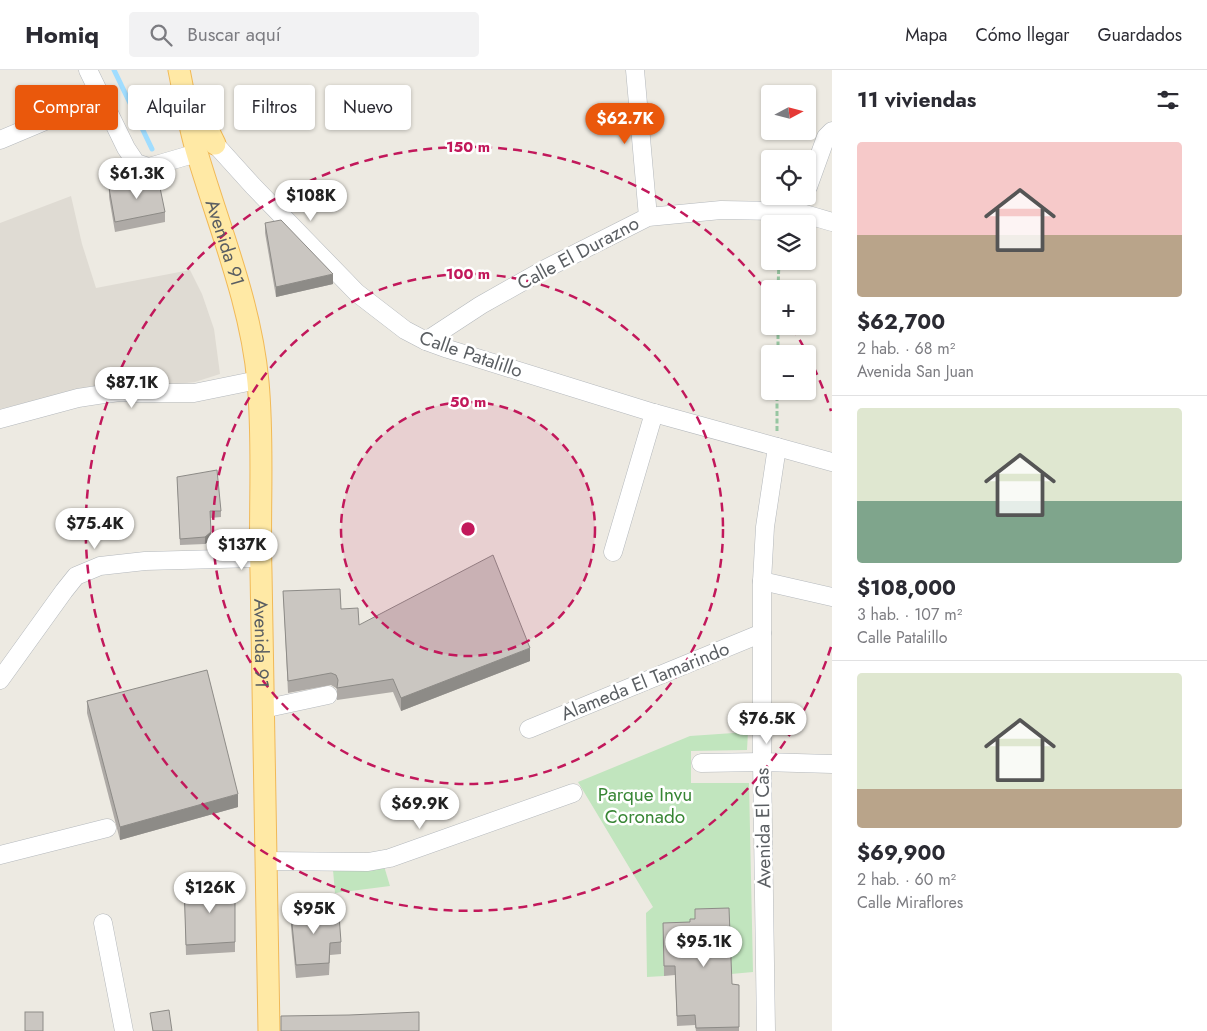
<!DOCTYPE html>
<html lang="es">
<head>
<meta charset="utf-8">
<style>
  :root { --surface:#fff; --page:#f2f2f3; --text:#2b2b33; --muted:#7c7c81; --line:#e1e1e2; --accent:#ea580c }
  body { margin:0; font-family:Jost,sans-serif; background:var(--page); color:var(--text); height:100vh; display:flex; flex-direction:column; font-size:19px; white-space:nowrap }
  * { box-sizing:border-box; margin:0 }
  p { font-size:16px; color:var(--muted) }
  .icon { flex:none; width:28px; height:28px; fill:none; stroke:currentColor; stroke-width:2; stroke-linecap:round; stroke-linejoin:round }
  .map { position:relative; flex:1; overflow:hidden }
  .details { display:flex; flex-direction:column; background:var(--surface); width:375px }
  .details>* { flex:none }
  .hud { position:absolute; left:15px; top:15px; width:475px; height:45px; display:flex; gap:10px }
  .needle { width:32px; rotate:83deg }
  .tools { position:absolute; left:761px; top:15px; display:grid; gap:10px }
  .tools a { display:grid; place-items:center; width:55px; height:55px; border-radius:5px; background:var(--surface); box-shadow:0 1px 4px #0004; font-size:25px }
  .price { position:absolute; translate:-50% -42px; padding:0 11px; border-radius:18px; background:#fff; color:#222; font-size:16px; line-height:32px; filter:drop-shadow(0 1px 2px #0008) }
  .price::after { content:''; position:absolute; left:50%; top:30px; width:15px; height:11px; margin-left:-8px; background:inherit; clip-path:polygon(0 0,100% 0,50% 100%) }
  .price.active { background:var(--accent); color:#fff }
  ul { padding:0; list-style:none }
  li { display:grid; align-content:center; gap:10px; height:265px; padding:0 25px }
  li+li { border-top:1px solid var(--line) }
  li span { display:grid; place-items:center; height:155px; border-radius:5px; color:#555 }
  li>.icon { margin-inline-start:auto }
  span .icon { width:90px; height:90px; fill:#fffc; stroke-width:1 }
  li b { font-size:21px }
  h2 { display:flex; justify-content:space-between; align-items:center; height:60px; padding:0 25px; font-size:21px }
  .pill { padding:0 18px; border-radius:5px; background:var(--surface); box-shadow:0 1px 4px #0004; font-size:18px; line-height:45px }
  .pill.active { background:var(--accent); color:#fff }
  header { display:flex; align-items:center; gap:30px; box-sizing:border-box; height:70px; padding:0 25px; background:var(--surface); border-bottom:1px solid var(--line) }
  header strong { font-size:24px }
  nav { display:flex; gap:28px; margin-inline-start:auto; font-size:18px }
  .search { width:350px; height:45px; background:var(--page); display:flex; align-items:center; gap:12px; box-sizing:border-box; padding:0 18px; border-radius:5px; color:var(--muted); font-size:19px }
  main { display:flex; flex:1; min-height:0 }
  .map>svg:first-child { display:block }
</style>
</head>
<body>
<header>
<strong>Homiq</strong>
<div class="search"><svg class="icon" aria-label="search" viewBox="0 0 24 24"><circle cx="10" cy="10" r="6"/><path d="M15 15l6 6"/></svg>Buscar aquí</div>
<nav><a>Mapa</a><a>Cómo llegar</a><a>Guardados</a></nav>
</header>
<main>
<div class="map">
<svg width="832" height="961" viewBox="0 0 832 961">
  <rect width="100%" height="100%" fill="#edeae2"/>
  <polygon fill="#dfdbd3" points="71,126 82,174 96,218 190,200 202,224 214,259 220,304 195,312 169,315 139,315 111,312 0,339 0,153"/>
  <g fill="#c1e5be">
    <polygon points="748,662 747,680 691,681 691,713 749,713 753,902 731,904 695,848 695,859 663,863 664,906 647,907 646,843 653,837 578,712 690,666"/>
    <polygon points="384,796 390,816 335,823 333,800"/>
  </g>
  <g fill="none" stroke-linecap="round" stroke-linejoin="round">
    <polyline stroke="#a0ddff" stroke-width="5" points="114,0 152,79"/>
    <g stroke="#b4b8bc" stroke-width="19">
      <g id="minor">
        <polyline points="88,0 126,78 136,93 149,97 197,83"/>
        <polyline points="635,0 648,147"/>
        <polyline points="206,64 253,116 357,223 405,260 426,271 448,279 654,343 832,392"/>
        <polyline points="0,70 100,28"/>
        <polyline points="808,117 826,67 832,61"/>
        <polyline points="426,271 481,235 545,199 648,147 721,140 779,141 798,142 832,152"/>
        <polyline points="0,349 78,328 104,324 120,322 139,323 194,323 258,310"/>
        <polyline points="613,482 654,343"/>
        <polyline points="762,511 832,527"/>
        <polyline points="0,610 64,521 76,506 100,496 145,491 260,488"/>
        <polyline points="263,639 328,625"/>
        <polyline points="529,659 762,563"/>
        <polyline points="701,693 762,692 832,694"/>
        <polyline points="0,785 107,758"/>
        <polyline points="266,791 368,792 390,788 573,723"/>
        <polyline points="103,853 124,961"/>
        <polyline points="766,961 762,692 762,511 765,457 777,377"/>
      </g>
    </g>
    <g stroke="#f1b957" stroke-width="23">
      <g id="major">
        <path id="s1" d="M179,0C185,29 189,58 198,86C220,160 251,234 258,312C264,375 259,439 261,502C263,655 265,808 269,961"/>
        <polyline points="193,29 215,74"/>
      </g>
    </g>
    <g stroke="#97c6a1" stroke-width="3" stroke-dasharray="5 2.5" stroke-linecap="butt">
      <polyline points="778,219 779,191"/>
      <polyline points="778,284 778,256"/>
      <polyline points="777,361 777,321"/>
    </g>
    <use href="#minor" stroke="#fff" stroke-width="18"/>
    <use href="#major" stroke="#ffe9a5" stroke-width="21"/>
  </g>
  <g fill="#aeaaa6">
    <polygon points="109,118 165,142 165,152 115,162 109,127"/>
    <polygon points="265,153 333,214 276,227 265,163"/>
    <polygon points="177,407 221,441 221,447 210,448 211,469 205,474 180,475"/>
    <polygon points="283,521 341,539 359,555 530,591 401,641 393,622 337,630 337,620 336,618 331,615 288,623"/>
    <polygon points="87,631 238,737 120,770 87,643"/>
    <polygon points="184,814 235,816 235,882 186,885"/>
    <polygon points="302,836 326,847 341,872 341,884 330,885 329,905 296,908 291,857 291,844 302,843"/>
    <polygon points="695,839 732,914 739,915 739,961 696,961 695,955 677,956 675,905 664,906 663,853 690,852 695,849"/>
  </g>
  <g fill="#8d8b87">
    <polygon points="333,204 333,214 276,227 276,217"/>
    <polygon points="211,462 211,469 205,474 205,467"/>
    <polygon points="530,578 530,591 401,641 401,628"/>
    <polygon points="238,724 238,737 120,770 120,757"/>
  </g>
  <g fill="#cac6c1" stroke="#8d8b87">
    <polygon points="158,108 165,142 115,152 109,118"/>
    <polygon points="281,150 333,204 276,217 265,153"/>
    <polygon points="217,400 221,441 210,441 211,462 205,467 180,469 177,407"/>
    <polygon points="493,485 530,578 401,628 393,609 337,618 338,610 336,605 331,603 288,611 283,521 340,519 341,539 358,538 359,555"/>
    <polygon points="207,600 238,724 120,757 87,631"/>
    <polygon points="184,814 235,816 235,872 186,875"/>
    <polygon points="325,834 326,847 339,845 341,872 330,873 329,893 296,895 291,844 303,843 302,836"/>
    <polygon points="729,838 732,914 739,915 739,957 696,958 695,945 677,946 675,896 664,896 663,853 690,852 690,849 695,849 695,839"/>
    <polygon points="169,940 172,961 153,961 150,943"/>
    <rect x="25" y="942" width="18" height="19"/>
    <polygon points="419,942 419,961 281,961 281,946 349,945"/>
  </g>
  <circle cx="468" cy="459" r="127" fill="#c2185b" fill-opacity=".12"/>
  <g fill="none" stroke="#c2185b" stroke-width="2.5" stroke-dasharray="9 6">
    <circle cx="468" cy="459" r="127"/>
    <circle cx="468" cy="459" r="255"/>
    <path d="M831 577A382 382 0 1 1 769 224M792 257A382 382 0 0 1 831 341"/>
  </g>
  <g text-anchor="middle" dominant-baseline="central" stroke-width="5" stroke-linejoin="round" paint-order="stroke">
    <g font-size="19" fill="#5a5e62" stroke="#fff">
      <text stroke="none"><textPath href="#s1" startOffset="179">Avenida 91</textPath></text>
      <text transform="translate(578 183) rotate(-28)">Calle El Durazno</text>
      <text transform="translate(471 284) rotate(19)">Calle Patalillo</text>
      <text stroke="none"><textPath href="#s1" startOffset="584">Avenida 91</textPath></text>
      <text transform="translate(645 611) rotate(-22)">Alameda El Tamarindo</text>
      <text transform="translate(763 758) rotate(-91)">Avenida El Cas</text>
    </g>
    <g font-size="19" fill="#388635" stroke="#fff">
      <text x="645" y="724">Parque Invu<tspan x="645" dy="22">Coronado</tspan></text>
    </g>
  </g>
  <circle cx="468" cy="459" r="8" fill="#c2185b" stroke="#fff" stroke-width="2.5"/>
  <g font-size="15" text-anchor="middle" font-weight="bold" fill="#c2185b" stroke="#fff" stroke-width="5" stroke-linejoin="round" paint-order="stroke">
    <text x="468" y="82">150 m</text>
    <text x="468" y="209">100 m</text>
    <text x="468" y="337">50 m</text>
  </g>
</svg>
<div class="tools">
<a><svg class="needle" viewBox="-14 -14 28 28"><path d="M0-13l5 13h-10z" fill="#e53935"/><path d="M0 13l5-13h-10z" fill="#7c7c81"/></svg></a>
<a><svg class="icon" aria-label="locate" viewBox="0 0 24 24"><circle cx="12" cy="12" r="6"/><path d="M12 2v4M12 18v4M2 12h4M18 12h4"/></svg></a>
<a><svg class="icon" aria-label="layers" viewBox="0 0 24 24"><path d="M12 4l9 5-9 5-9-5zM3 14l9 5 9-5"/></svg></a>
<a>+</a>
<a>−</a>
</div>
<b class="price active" style="left:625px;top:75px">$62.7K</b>
<b class="price" style="left:137px;top:130px">$61.3K</b>
<b class="price" style="left:311px;top:152px">$108K</b>
<b class="price" style="left:132px;top:339px">$87.1K</b>
<b class="price" style="left:95px;top:480px">$75.4K</b>
<b class="price" style="left:242px;top:501px">$137K</b>
<b class="price" style="left:767px;top:675px">$76.5K</b>
<b class="price" style="left:420px;top:760px">$69.9K</b>
<b class="price" style="left:210px;top:844px">$126K</b>
<b class="price" style="left:314px;top:865px">$95K</b>
<b class="price" style="left:704px;top:898px">$95.1K</b>
<div class="hud">
<a class="pill active">Comprar</a>
<a class="pill">Alquilar</a>
<a class="pill">Filtros</a>
<a class="pill">Nuevo</a>
</div>
</div>
<section class="details">
<h2>11 viviendas<svg class="icon" aria-label="filters" viewBox="0 0 24 24"><path d="M4 7h16M4 17h16"/><circle cx="9" cy="7" r="2"/><circle cx="15" cy="17" r="2"/></svg></h2>
<ul>
<li><span style="background:linear-gradient(#f6c9c9 60%,#b9a48a 0)"><svg class="icon" aria-label="home" viewBox="0 0 24 24"><path d="M3 11l9-7 9 7M6 9v11h12V9"/></svg></span><div><b>$62,700</b><p>2 hab. · 68 m²</p><p>Avenida San Juan</p></div></li>
<li><span style="background:linear-gradient(#dfe7d0 60%,#7fa58c 0)"><svg class="icon" aria-label="home" viewBox="0 0 24 24"><path d="M3 11l9-7 9 7M6 9v11h12V9"/></svg></span><div><b>$108,000</b><p>3 hab. · 107 m²</p><p>Calle Patalillo</p></div></li>
<li><span style="background:linear-gradient(#dfe7d0 75%,#b9a48a 0)"><svg class="icon" aria-label="home" viewBox="0 0 24 24"><path d="M3 11l9-7 9 7M6 9v11h12V9"/></svg></span><div><b>$69,900</b><p>2 hab. · 60 m²</p><p>Calle Miraflores</p></div></li>
</ul>
</section>
</main>
</body>
</html>
